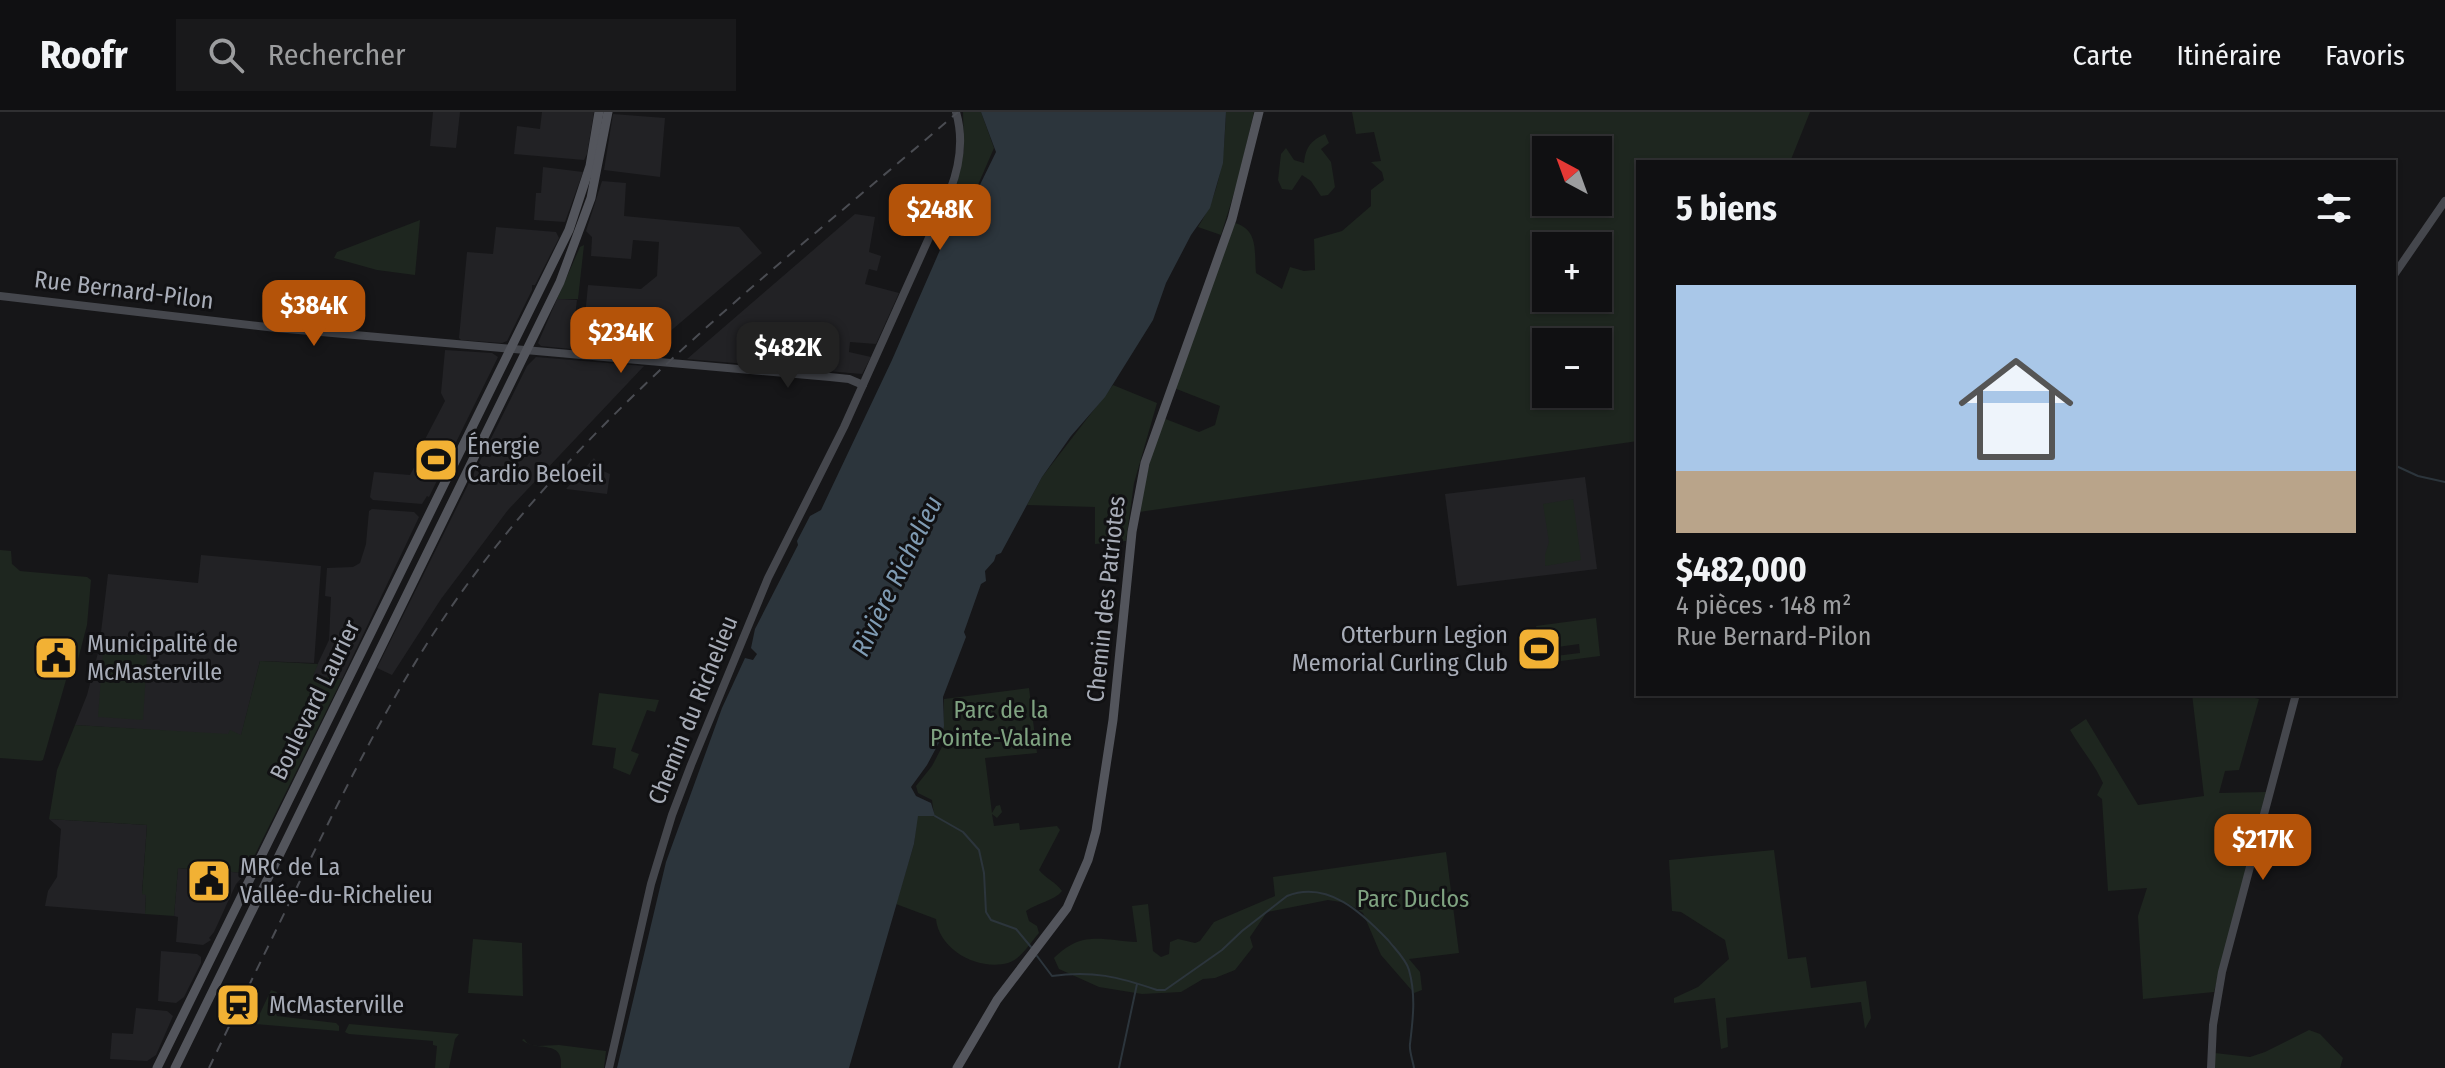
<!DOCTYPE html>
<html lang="fr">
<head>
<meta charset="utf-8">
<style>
  :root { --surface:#101012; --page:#19191b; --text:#f1f3f6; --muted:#9c9d9f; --line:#303032; --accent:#b45309 }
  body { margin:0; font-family:"Fira Sans Condensed",sans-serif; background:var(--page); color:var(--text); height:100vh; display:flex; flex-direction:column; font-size:30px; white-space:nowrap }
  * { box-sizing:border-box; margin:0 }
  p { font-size:26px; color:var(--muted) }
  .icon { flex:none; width:44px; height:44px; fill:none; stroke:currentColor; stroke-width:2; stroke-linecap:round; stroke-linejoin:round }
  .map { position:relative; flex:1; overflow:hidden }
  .drawer { position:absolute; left:1636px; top:48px; width:760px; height:536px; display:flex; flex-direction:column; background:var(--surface); border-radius:0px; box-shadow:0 2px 6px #0004,0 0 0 2px var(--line) }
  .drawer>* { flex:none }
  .needle { width:52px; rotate:319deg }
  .tools { position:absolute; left:1532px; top:24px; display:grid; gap:16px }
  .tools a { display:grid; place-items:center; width:80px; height:80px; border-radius:0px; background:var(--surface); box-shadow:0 2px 6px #0004,0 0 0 2px var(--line); font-size:40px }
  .price { position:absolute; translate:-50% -68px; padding:0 18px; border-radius:16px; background:var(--accent); color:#fff; font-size:26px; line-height:52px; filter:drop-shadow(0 2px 4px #0008) }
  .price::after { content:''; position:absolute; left:50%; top:48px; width:24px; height:18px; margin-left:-12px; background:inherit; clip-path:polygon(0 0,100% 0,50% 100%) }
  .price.active { background:#222; color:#fff }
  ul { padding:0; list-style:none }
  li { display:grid; align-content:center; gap:16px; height:424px; padding:0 40px }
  li span { display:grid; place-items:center; height:248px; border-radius:0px; color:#555 }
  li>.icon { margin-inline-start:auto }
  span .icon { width:144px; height:144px; fill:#fffc; stroke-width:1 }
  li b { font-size:34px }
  h2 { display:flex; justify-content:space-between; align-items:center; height:96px; padding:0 40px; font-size:34px }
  header { display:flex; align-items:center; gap:48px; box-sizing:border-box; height:112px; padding:0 40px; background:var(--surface); border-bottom:2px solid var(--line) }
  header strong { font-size:38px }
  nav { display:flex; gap:44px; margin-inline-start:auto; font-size:28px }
  .search { width:560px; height:72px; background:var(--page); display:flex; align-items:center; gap:20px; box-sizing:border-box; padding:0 28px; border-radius:0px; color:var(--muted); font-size:30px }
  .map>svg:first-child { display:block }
</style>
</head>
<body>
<header>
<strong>Roofr</strong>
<div class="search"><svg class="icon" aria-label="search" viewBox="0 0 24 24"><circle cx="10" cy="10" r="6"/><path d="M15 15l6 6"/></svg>Rechercher</div>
<nav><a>Carte</a><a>Itinéraire</a><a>Favoris</a></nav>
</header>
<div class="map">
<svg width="2445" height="956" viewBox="0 0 2445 956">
  <rect width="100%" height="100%" fill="#161618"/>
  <g fill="#222225">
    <polygon points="433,0 460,0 456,36 430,34"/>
    <polygon points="542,0 594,0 587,42 584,48 514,42 517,14 540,17"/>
    <polygon points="613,2 665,6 660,65 604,58"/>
    <polygon points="543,55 583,60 565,110 534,108 536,81 541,81"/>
    <polygon points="602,69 626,71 624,104 739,115 762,141 667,222 641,217 584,215 588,173 641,177 657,164 659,130 633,128 631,147 591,144 592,125 586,119"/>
    <polygon points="855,102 875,105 869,140 881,144 877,159 869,157 865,172 899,181 876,232 850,230 849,240 871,245 862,262 687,247"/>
    <polygon points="496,115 556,120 559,126 535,173 532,173 532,178 507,229 502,231 461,228 459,226 467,140 493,142"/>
    <polygon points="557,187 577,188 571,237 541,234 538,231"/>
    <polygon points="445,238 492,241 498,245 429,385 427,384 422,392 373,388 370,385 374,360 410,363 417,350 416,339 421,335 445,289 441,281"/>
    <polygon points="536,245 644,254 508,398 441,487 392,563 377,556 527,254"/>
    <polygon points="594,346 603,359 610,362 607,382 566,377"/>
    <polygon points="1585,365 1597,457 1457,474 1445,382"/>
    <polygon points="372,397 414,400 419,405 342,567 312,564 329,528 331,485 325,484 327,456 353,455 360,451 366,432 369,399"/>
    <polygon points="201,443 321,454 314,551 260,549 241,624 75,613 87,583 99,537 108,462 198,471"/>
    <polygon points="49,707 147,713 142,781 146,782 145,802 45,794 48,779 57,765 61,717"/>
    <polygon points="178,756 246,761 236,772 214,820 209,826 211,828 203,833 176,830 178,805 174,804"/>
    <polygon points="161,839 197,842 201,845 201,851 184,885 176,891 158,889"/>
    <polygon points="136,896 167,899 173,904 156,943 147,949 110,947 112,921 133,922"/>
  </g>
  <g fill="#1e261f" fill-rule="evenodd">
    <polygon points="963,0 981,0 994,36 974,82 956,76 964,39"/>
    <path d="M1226,0H1254L1238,68L1221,123L1198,115C1222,79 1224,42 1226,0Z"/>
    <path d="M1352,0H1810L1790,50H1638V329L1139,400L1150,349L1163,306L1199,320L1215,313L1220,294L1174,276L1235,111C1259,118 1254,140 1256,161L1282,177L1290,155L1304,159L1315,158L1314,127L1342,119L1371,94V78L1384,68L1382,60L1371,50L1381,49L1374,20L1356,22ZM1546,38H1598V90H1546ZM1546,134H1598V186H1546ZM1546,230H1598V282H1546Z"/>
    <path d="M1325,22L1329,31L1321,37L1331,50L1335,75L1328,83L1321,84L1311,69L1302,63L1292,78L1282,77L1278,68L1281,42L1286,36L1294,48L1304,51C1306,34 1311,29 1325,22Z"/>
    <polygon points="420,108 415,163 377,158 334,146 337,140"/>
    <polygon points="584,133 578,187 557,187 580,135"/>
    <polygon points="1113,273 1157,291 1134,371 1126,429 1095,432 1095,395 1027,393 1042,365"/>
    <polygon points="1573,387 1581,448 1545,454 1545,443 1549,430 1543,392"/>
    <polygon points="0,438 11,439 12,452 20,459 87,465 91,468 87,513 75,559 68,561 43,648 40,649 0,646"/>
    <polygon points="1596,506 1600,544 1530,553 1530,547 1580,541 1579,532 1543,537 1542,531 1528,534 1528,531 1538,528 1536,514"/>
    <polygon points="103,540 147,543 143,608 98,605"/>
    <polygon points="260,549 318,552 313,564 342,567 246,761 178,756 174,804 145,802 146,783 142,782 147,713 49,707 57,658 75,613 228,622 230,618 241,623"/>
    <path d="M1029,576L1037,641L985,646L992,701L996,694L1000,693L1002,700L997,706L992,702L994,714L1019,711L1020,718L1057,714L1060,718L1039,758C1046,767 1056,770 1062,779C1054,789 1037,791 1026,799L1029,809L1037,814L1039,821C1031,830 1020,848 1008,851C978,859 939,838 936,807L896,792L914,732L917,704L934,703L932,688L918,681L916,674L932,654L943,633L944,587Z"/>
    <polygon points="599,581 659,588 655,600 647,598 631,639 639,642 630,663 613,656 616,636 592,633"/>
    <path d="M2192,582H2240L2259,587L2239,658L2225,659L2219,681L2266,680L2214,880L2143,887L2138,804L2147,776L2108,779L2102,687L2097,683L2103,671C2094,651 2081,637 2070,618L2086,607L2138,693L2204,684Z"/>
    <polygon points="1774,738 1788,847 1806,845 1811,876 1866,869 1871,906 1865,917 1861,890 1726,906 1728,935 1721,937 1715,886 1674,891 1674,886 1698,875 1729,847 1725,828 1681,800 1672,799 1669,748"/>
    <path d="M1446,740L1459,841L1409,847L1420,860L1422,878L1414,881L1381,843L1363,801L1347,791L1328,788L1267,800L1250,825L1253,835L1235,858L1215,866L1203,867L1181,880L1142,882L1099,875L1059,857L1054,846C1082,818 1101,828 1137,830L1132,794L1148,792L1153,839L1161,845L1169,842L1170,830L1178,827L1195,831L1200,829L1214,810L1275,784L1273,765Z"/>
    <polygon points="473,827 522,831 523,884 468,881"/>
    <polygon points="271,878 277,880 272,894 277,904 336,911 339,914 339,919 255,912"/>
    <polygon points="349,912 459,922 455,927 449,956 435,956 437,934 433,933 433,929 349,922 345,920"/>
    <polygon points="2309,918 2320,922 2343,946 2340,956 2215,956 2215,941 2250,945 2265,940"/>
    <path d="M524,927L528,932L538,934L559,933L606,939L604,956H561C564,926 538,941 522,928Z"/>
  </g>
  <polygon fill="#2c353c" points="981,0 1226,0 1223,51 1210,96 1191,123 1166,171 1153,208 1105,285 1071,324 1042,365 1001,441 996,443 994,449 985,459 986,469 981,472 964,520 966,525 943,585 944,614 942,625 927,653 911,675 916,684 931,691 935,704 918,704 914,732 849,956 617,956 666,750 722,596 745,546 753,548 757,542 751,536 755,517 798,433 797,429 810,404 821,398 892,248 964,83 975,83 996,40"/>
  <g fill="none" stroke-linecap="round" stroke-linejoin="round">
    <g stroke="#2c353c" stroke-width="2">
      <polyline points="2394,353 2418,364 2445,370"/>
      <polyline points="935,704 963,720 979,738 984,761 986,800 991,808 1016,817 1031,835"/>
      <path d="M1037,844L1052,864C1092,858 1119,865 1157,878H1165L1222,838L1242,819L1287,784C1328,768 1362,801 1388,828C1395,837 1406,847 1409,858C1416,883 1413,907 1410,932C1409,939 1413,949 1414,956"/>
      <polyline points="1119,956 1137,872"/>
    </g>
    <g stroke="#45474d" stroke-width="8">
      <polyline points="2394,163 2445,89"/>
      <polyline points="0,184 276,216 830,265 849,267 863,273"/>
      <path d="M609,956L651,772L672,703L691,653L768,466L844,315L950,79C960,53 964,27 956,0"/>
      <polyline points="2211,956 2213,913 2222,860 2296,582"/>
    </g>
    <g stroke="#53555c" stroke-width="9">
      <polyline points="157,956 569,118 590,54 599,0"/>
      <polyline points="175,956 560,170 591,86 608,0"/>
      <polyline points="957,956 997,888 1067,796 1088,748 1096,719 1113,608 1132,420 1145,351 1232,107 1259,0"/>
    </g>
    <path stroke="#4a4c52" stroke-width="2" stroke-dasharray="10 8" stroke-linecap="butt" d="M209,956C242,887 276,819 309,750C355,657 401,565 461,481C596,292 784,150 958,0"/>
  </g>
  <defs>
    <g id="stadium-square" transform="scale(2.3)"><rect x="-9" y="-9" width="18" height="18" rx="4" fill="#f2b134" stroke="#111113"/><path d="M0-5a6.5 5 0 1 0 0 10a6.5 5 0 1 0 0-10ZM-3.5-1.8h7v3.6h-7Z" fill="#111"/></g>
    <g id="civic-square" transform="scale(2.3)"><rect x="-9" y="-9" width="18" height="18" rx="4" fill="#f2b134" stroke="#111113"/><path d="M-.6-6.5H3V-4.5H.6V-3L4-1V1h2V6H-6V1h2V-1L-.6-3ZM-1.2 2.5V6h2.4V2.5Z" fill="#111"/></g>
    <g id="station-square" transform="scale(2.3)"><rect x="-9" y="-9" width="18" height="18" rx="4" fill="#f2b134" stroke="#111113"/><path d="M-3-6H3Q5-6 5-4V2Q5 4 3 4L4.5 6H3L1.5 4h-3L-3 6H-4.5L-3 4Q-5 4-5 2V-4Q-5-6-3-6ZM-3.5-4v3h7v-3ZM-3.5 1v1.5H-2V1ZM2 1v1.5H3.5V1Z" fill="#111"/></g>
  </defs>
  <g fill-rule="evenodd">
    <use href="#stadium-square" x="436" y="348"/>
    <use href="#stadium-square" x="1539" y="537"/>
    <use href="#civic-square" x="56" y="546"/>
    <use href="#civic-square" x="209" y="769"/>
    <use href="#station-square" x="238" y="893"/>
  </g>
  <g text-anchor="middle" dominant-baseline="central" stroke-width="6" stroke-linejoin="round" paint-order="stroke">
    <g font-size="24" fill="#a8adb8" stroke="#111113">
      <text transform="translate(124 178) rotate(7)">Rue Bernard-Pilon</text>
      <text transform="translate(1106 487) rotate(-84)">Chemin des Patriotes</text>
      <text transform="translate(315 588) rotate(-64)">Boulevard Laurier</text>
      <text transform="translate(693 598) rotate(-68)">Chemin du Richelieu</text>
    </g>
    <g font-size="24" fill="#a8adb8" stroke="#111113" text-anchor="start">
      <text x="467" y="334">Énergie<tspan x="467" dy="28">Cardio Beloeil</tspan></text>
      <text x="1508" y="523" text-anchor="end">Otterburn Legion<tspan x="1508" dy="28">Memorial Curling Club</tspan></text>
      <text x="87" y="532">Municipalité de<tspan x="87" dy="28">McMasterville</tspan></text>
      <text x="240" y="755">MRC de La<tspan x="240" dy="28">Vallée-du-Richelieu</tspan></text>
      <text x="269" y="893">McMasterville</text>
    </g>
    <g font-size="24" fill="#7fa381" stroke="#111113">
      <text x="1001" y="598">Parc de la<tspan x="1001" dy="28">Pointe-Valaine</tspan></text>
      <text x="1413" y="787">Parc Duclos</text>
    </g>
    <g font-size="26" font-style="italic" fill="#7f9bb3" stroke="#111113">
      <text transform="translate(897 464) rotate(-64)">Rivière Richelieu</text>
    </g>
  </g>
</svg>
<div class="tools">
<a><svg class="needle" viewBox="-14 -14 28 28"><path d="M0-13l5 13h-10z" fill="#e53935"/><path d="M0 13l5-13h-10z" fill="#9c9d9f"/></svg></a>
<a>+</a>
<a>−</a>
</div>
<b class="price" style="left:940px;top:140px">$248K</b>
<b class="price" style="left:314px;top:236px">$384K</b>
<b class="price" style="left:621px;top:263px">$234K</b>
<b class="price active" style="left:788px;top:278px">$482K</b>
<b class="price" style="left:2263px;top:770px">$217K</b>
<section class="drawer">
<h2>5 biens<svg class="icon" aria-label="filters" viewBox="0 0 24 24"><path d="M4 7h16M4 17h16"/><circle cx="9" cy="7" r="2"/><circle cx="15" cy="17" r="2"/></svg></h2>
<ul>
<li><span style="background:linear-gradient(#a9c7e8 75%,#b9a48a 0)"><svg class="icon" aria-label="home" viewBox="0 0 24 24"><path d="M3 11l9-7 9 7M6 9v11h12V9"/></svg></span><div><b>$482,000</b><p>4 pièces · 148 m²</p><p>Rue Bernard-Pilon</p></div></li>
</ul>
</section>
</div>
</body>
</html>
